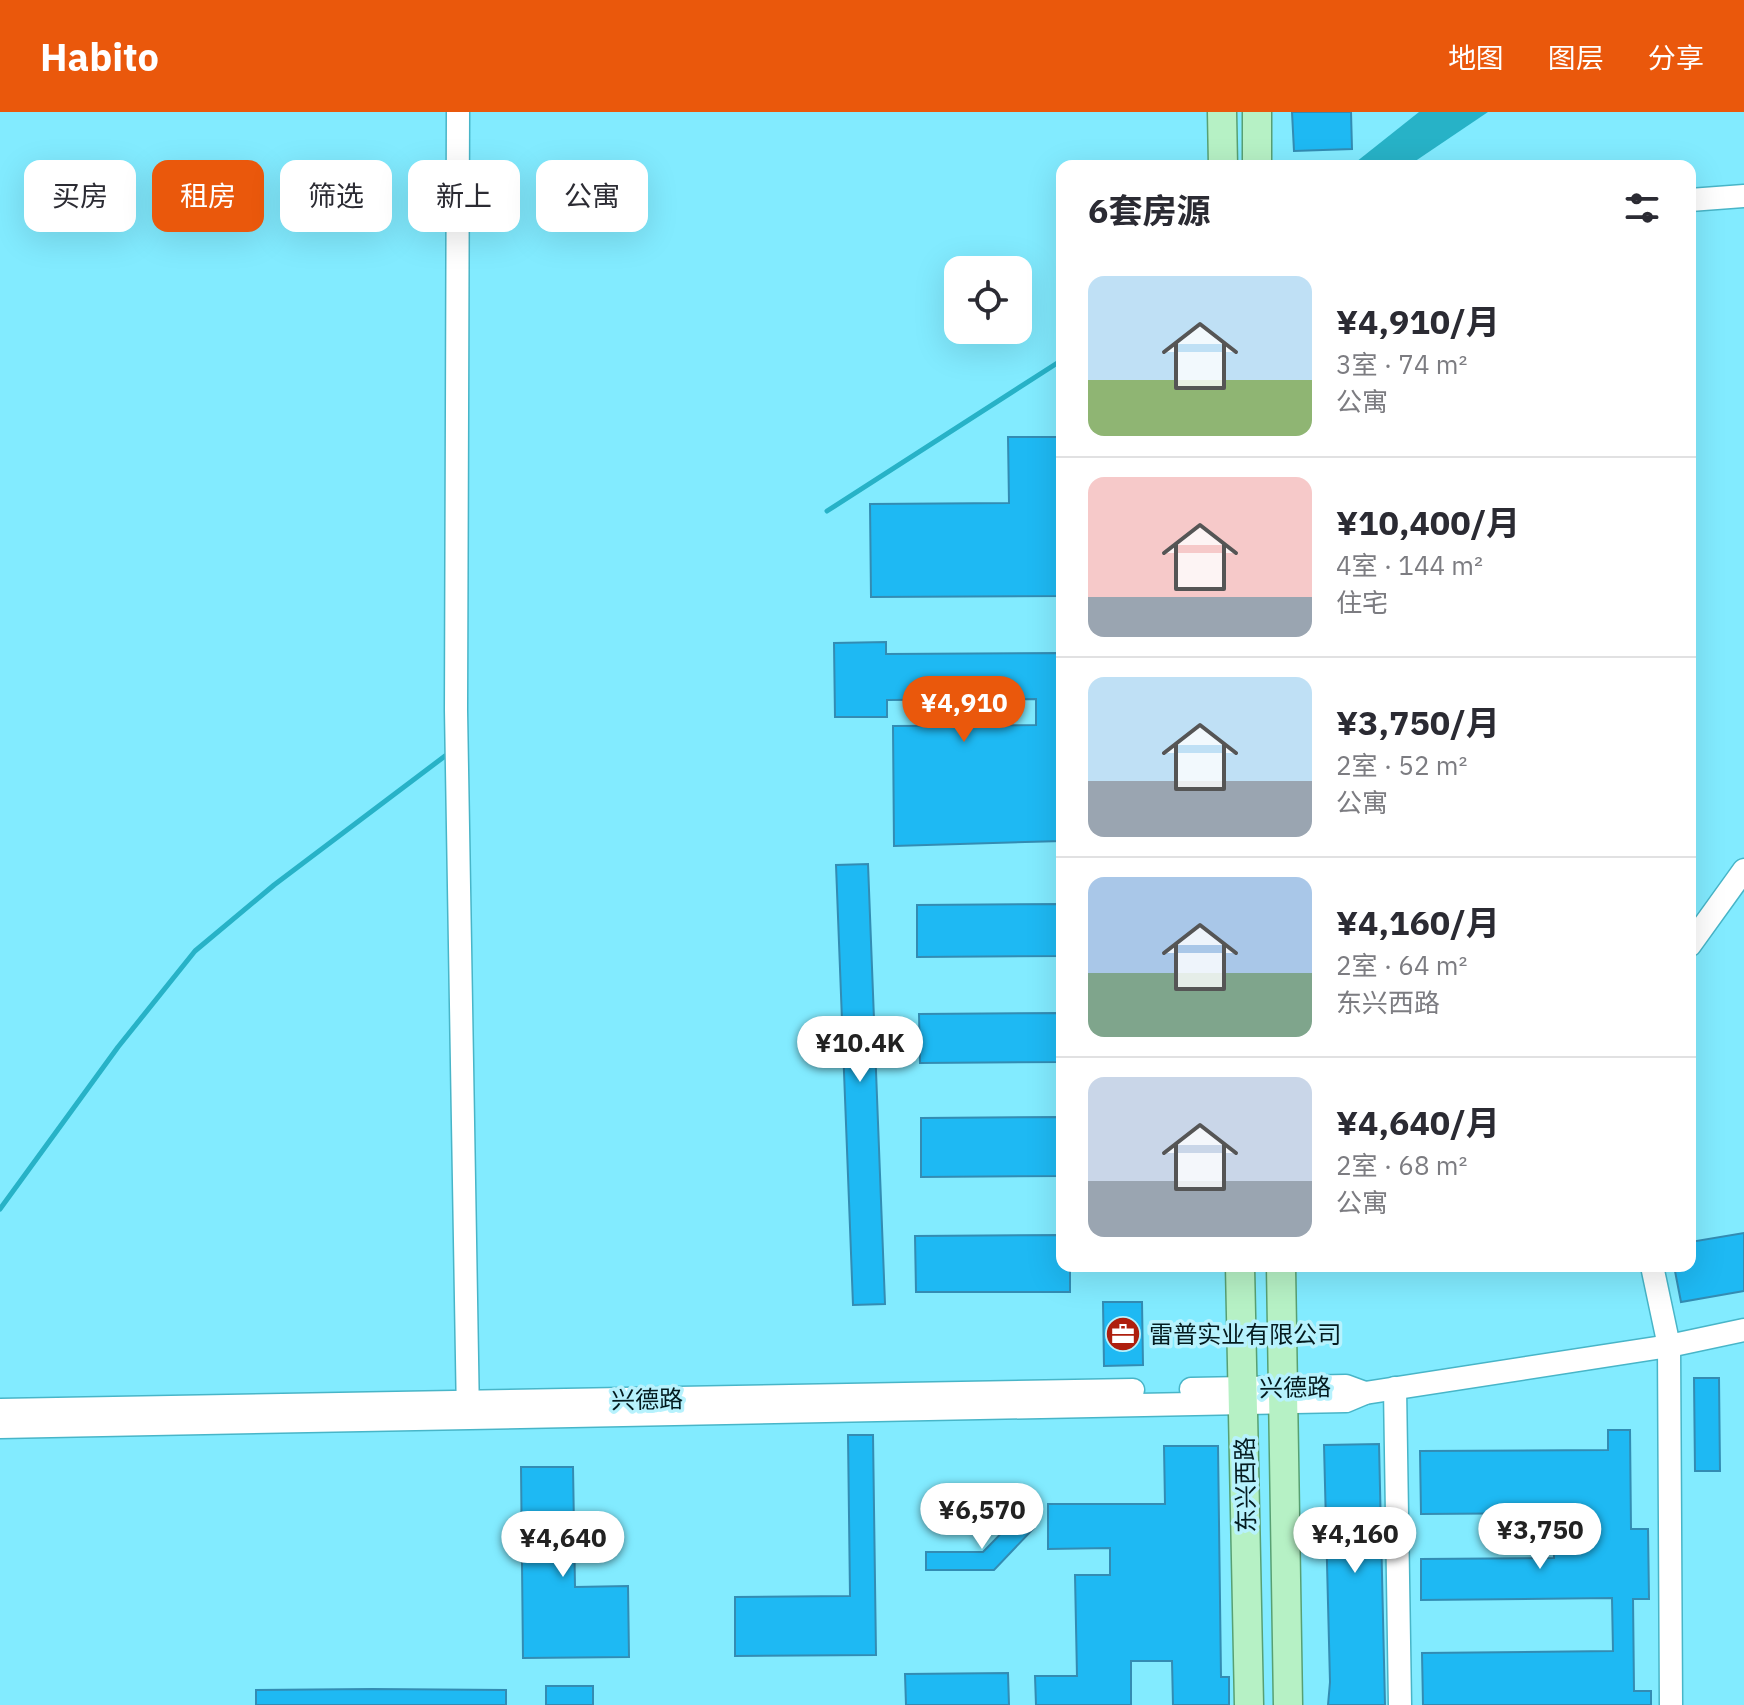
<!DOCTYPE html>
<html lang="zh">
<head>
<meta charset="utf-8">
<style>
  :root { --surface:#fff; --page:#f2f2f3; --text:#2b2b33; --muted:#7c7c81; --line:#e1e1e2; --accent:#ea580c }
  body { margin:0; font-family:"IBM Plex Sans","Noto Sans SC",sans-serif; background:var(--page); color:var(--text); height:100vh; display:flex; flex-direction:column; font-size:30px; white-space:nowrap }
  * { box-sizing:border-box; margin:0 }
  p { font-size:26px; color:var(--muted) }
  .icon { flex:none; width:44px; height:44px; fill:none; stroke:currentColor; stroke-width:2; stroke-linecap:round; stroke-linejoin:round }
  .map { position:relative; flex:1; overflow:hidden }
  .side { position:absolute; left:1056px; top:48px; width:640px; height:1112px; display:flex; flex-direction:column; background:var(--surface); border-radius:16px; box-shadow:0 8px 32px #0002 }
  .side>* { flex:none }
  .hud { position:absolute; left:24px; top:48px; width:760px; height:72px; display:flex; gap:16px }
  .fabs { position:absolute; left:944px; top:144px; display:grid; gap:16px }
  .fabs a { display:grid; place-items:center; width:88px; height:88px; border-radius:16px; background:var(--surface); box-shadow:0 8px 32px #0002; font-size:40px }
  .price { position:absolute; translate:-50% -68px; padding:0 18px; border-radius:28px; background:#fff; color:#222; font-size:26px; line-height:52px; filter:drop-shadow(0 2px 4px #0008) }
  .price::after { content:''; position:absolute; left:50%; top:48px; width:24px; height:18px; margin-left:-12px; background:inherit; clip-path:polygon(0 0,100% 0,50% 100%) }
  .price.current { background:var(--accent); color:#fff }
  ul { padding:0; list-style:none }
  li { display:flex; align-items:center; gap:24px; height:200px; padding:0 32px }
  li+li { border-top:2px solid var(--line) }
  li span { display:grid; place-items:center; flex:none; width:224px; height:160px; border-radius:16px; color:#555 }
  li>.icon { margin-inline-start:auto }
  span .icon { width:96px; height:96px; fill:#fffc; stroke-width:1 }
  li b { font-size:34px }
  h2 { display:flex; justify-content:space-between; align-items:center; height:96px; padding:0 32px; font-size:34px }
  .tag { padding:0 28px; border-radius:16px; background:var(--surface); box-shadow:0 8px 32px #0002; font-size:28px; line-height:72px }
  .tag.current { background:var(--accent); color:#fff }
  header { display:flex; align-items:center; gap:48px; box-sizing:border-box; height:112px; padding:0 40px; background:var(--accent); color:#fff }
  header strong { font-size:38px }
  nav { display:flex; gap:44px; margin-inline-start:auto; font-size:28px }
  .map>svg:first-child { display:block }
</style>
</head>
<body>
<header>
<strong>Habito</strong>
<nav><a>地图</a><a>图层</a><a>分享</a></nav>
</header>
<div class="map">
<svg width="1744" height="1593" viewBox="0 0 1744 1593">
  <rect width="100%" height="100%" fill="#82ebff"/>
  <polygon fill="#27b2c7" points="1419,0 1488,0 1408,54 1351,54"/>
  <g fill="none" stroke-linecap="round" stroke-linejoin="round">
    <g stroke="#27b2c7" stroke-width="5">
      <polyline points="827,399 1062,248"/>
      <polyline points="0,1097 118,935 195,839 274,773 445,644"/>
    </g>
  </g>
  <g fill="#1eb9f3" stroke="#338cb3" stroke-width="2">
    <polygon points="1292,0 1351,0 1352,37 1294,39"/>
    <polygon points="1008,325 1062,325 1062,484 871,485 870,392 1009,391"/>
    <polygon points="886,530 886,542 1062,541 1062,729 894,734 893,614 1036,613 1036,587 887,588 887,605 835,605 834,531"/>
    <polygon points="868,752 885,1192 853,1193 836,753"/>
    <polygon points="1062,792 1062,844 917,845 917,793"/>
    <polygon points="1062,901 1062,950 920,951 919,902"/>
    <polygon points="1062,1005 1062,1064 921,1065 921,1006"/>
    <polygon points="1744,1121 1744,1179 1681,1190 1674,1154 1690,1154 1690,1130"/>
    <polygon points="1062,1123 1062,1154 1070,1154 1070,1180 916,1180 915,1124"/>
    <polygon points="1103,1190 1142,1190 1143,1253 1104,1254"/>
    <polygon points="1694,1266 1719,1266 1720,1359 1695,1359"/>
    <polygon points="1608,1318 1630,1318 1631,1417 1648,1417 1649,1487 1633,1487 1634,1579 1651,1579 1651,1593 1423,1593 1422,1541 1613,1539 1612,1486 1421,1488 1421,1447 1554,1446 1553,1401 1421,1402 1420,1339 1608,1338"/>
    <polygon points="848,1323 873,1323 876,1543 735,1544 735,1485 850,1484"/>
    <polygon points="1379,1332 1385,1593 1328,1593 1330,1570 1324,1333"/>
    <polygon points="1164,1334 1218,1334 1221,1565 1229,1565 1229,1593 1173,1593 1172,1549 1131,1549 1131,1593 1036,1593 1035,1564 1077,1564 1075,1463 1110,1463 1110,1436 1048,1437 1048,1392 1165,1392"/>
    <polygon points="521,1355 573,1355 575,1475 628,1474 629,1545 523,1546"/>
    <polygon points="1020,1402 1034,1416 994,1458 926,1458 926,1440 983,1440"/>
    <polygon points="1008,1561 1009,1593 906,1593 905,1562"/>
    <rect x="546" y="1574" width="47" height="19"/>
    <polygon points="372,1577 506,1578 506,1593 256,1593 256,1578"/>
  </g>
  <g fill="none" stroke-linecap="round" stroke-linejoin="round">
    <g stroke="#48b5c8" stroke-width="25">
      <g id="minor">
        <polyline points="458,0 456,598 468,1305"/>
        <polyline points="1690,88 1744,84"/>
        <polyline points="1690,833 1744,758"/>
        <polyline points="1652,1154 1669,1234 1671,1593"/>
        <polyline points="1395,1276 1400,1593"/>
        <polyline points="1191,1277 1346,1274 1365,1281"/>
        <polyline points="0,1298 1133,1278"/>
        <polyline points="0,1315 1346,1289 1365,1281 1669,1234 1744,1218"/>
      </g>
    </g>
    <g stroke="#58a072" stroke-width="31">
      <g id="major">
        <polyline points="1222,0 1223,54"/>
        <polyline points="1257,0 1257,54"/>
        <polyline points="1240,1154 1249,1593"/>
        <polyline points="1281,1154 1288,1593"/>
      </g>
    </g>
    <use href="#minor" stroke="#fff" stroke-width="22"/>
    <use href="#major" stroke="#b6f1c5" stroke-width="28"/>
  </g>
  <defs>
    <g id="office-disc" transform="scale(1.8)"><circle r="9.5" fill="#ae1f0e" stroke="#b7f2fd"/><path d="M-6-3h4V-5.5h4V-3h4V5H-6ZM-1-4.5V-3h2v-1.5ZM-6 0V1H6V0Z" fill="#fff"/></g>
  </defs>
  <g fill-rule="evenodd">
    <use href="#office-disc" x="1123" y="1222"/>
  </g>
  <g text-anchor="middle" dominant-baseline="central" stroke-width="7" stroke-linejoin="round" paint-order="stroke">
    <g font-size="24" fill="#041b1f" stroke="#b7f2fd" text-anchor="start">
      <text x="1149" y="1222">雷普实业有限公司</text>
    </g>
    <g font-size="24" fill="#041b1f" stroke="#b7f2fd">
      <text transform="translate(1295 1275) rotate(-1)">兴德路</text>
      <text transform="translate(647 1287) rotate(-1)">兴德路</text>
      <text transform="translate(1245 1373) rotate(-91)">东兴西路</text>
    </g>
  </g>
</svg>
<div class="fabs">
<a><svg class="icon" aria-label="locate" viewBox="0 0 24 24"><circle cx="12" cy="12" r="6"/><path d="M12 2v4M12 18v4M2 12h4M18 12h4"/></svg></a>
</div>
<b class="price current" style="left:964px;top:632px">¥4,910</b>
<b class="price" style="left:860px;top:972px">¥10.4K</b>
<b class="price" style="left:982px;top:1439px">¥6,570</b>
<b class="price" style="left:1540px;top:1459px">¥3,750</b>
<b class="price" style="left:1355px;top:1463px">¥4,160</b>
<b class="price" style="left:563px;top:1467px">¥4,640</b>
<div class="hud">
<a class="tag">买房</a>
<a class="tag current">租房</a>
<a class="tag">筛选</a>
<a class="tag">新上</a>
<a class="tag">公寓</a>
</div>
<section class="side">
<h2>6套房源<svg class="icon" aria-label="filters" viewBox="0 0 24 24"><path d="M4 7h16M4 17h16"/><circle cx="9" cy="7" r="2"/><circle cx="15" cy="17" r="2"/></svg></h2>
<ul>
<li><span style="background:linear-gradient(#bfe0f5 65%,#8fb573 0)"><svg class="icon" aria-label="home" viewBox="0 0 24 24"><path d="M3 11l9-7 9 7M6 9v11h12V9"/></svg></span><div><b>¥4,910/月</b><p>3室 · 74 m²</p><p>公寓</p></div></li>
<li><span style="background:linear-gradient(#f6c9c9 75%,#9aa5b1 0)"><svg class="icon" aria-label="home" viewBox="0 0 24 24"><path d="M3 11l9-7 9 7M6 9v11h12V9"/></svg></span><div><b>¥10,400/月</b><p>4室 · 144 m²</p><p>住宅</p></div></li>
<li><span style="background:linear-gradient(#bfe0f5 65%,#9aa5b1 0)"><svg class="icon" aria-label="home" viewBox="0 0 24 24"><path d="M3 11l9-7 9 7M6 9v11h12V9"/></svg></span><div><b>¥3,750/月</b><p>2室 · 52 m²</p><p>公寓</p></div></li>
<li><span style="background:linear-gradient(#a9c7e8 60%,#7fa58c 0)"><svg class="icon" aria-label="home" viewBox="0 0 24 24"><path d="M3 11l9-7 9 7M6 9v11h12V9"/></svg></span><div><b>¥4,160/月</b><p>2室 · 64 m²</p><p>东兴西路</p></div></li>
<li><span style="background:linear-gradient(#c9d6e8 65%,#9aa5b1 0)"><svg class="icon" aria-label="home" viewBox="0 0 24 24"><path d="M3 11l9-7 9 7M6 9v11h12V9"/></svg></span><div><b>¥4,640/月</b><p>2室 · 68 m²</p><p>公寓</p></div></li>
</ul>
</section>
</div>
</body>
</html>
